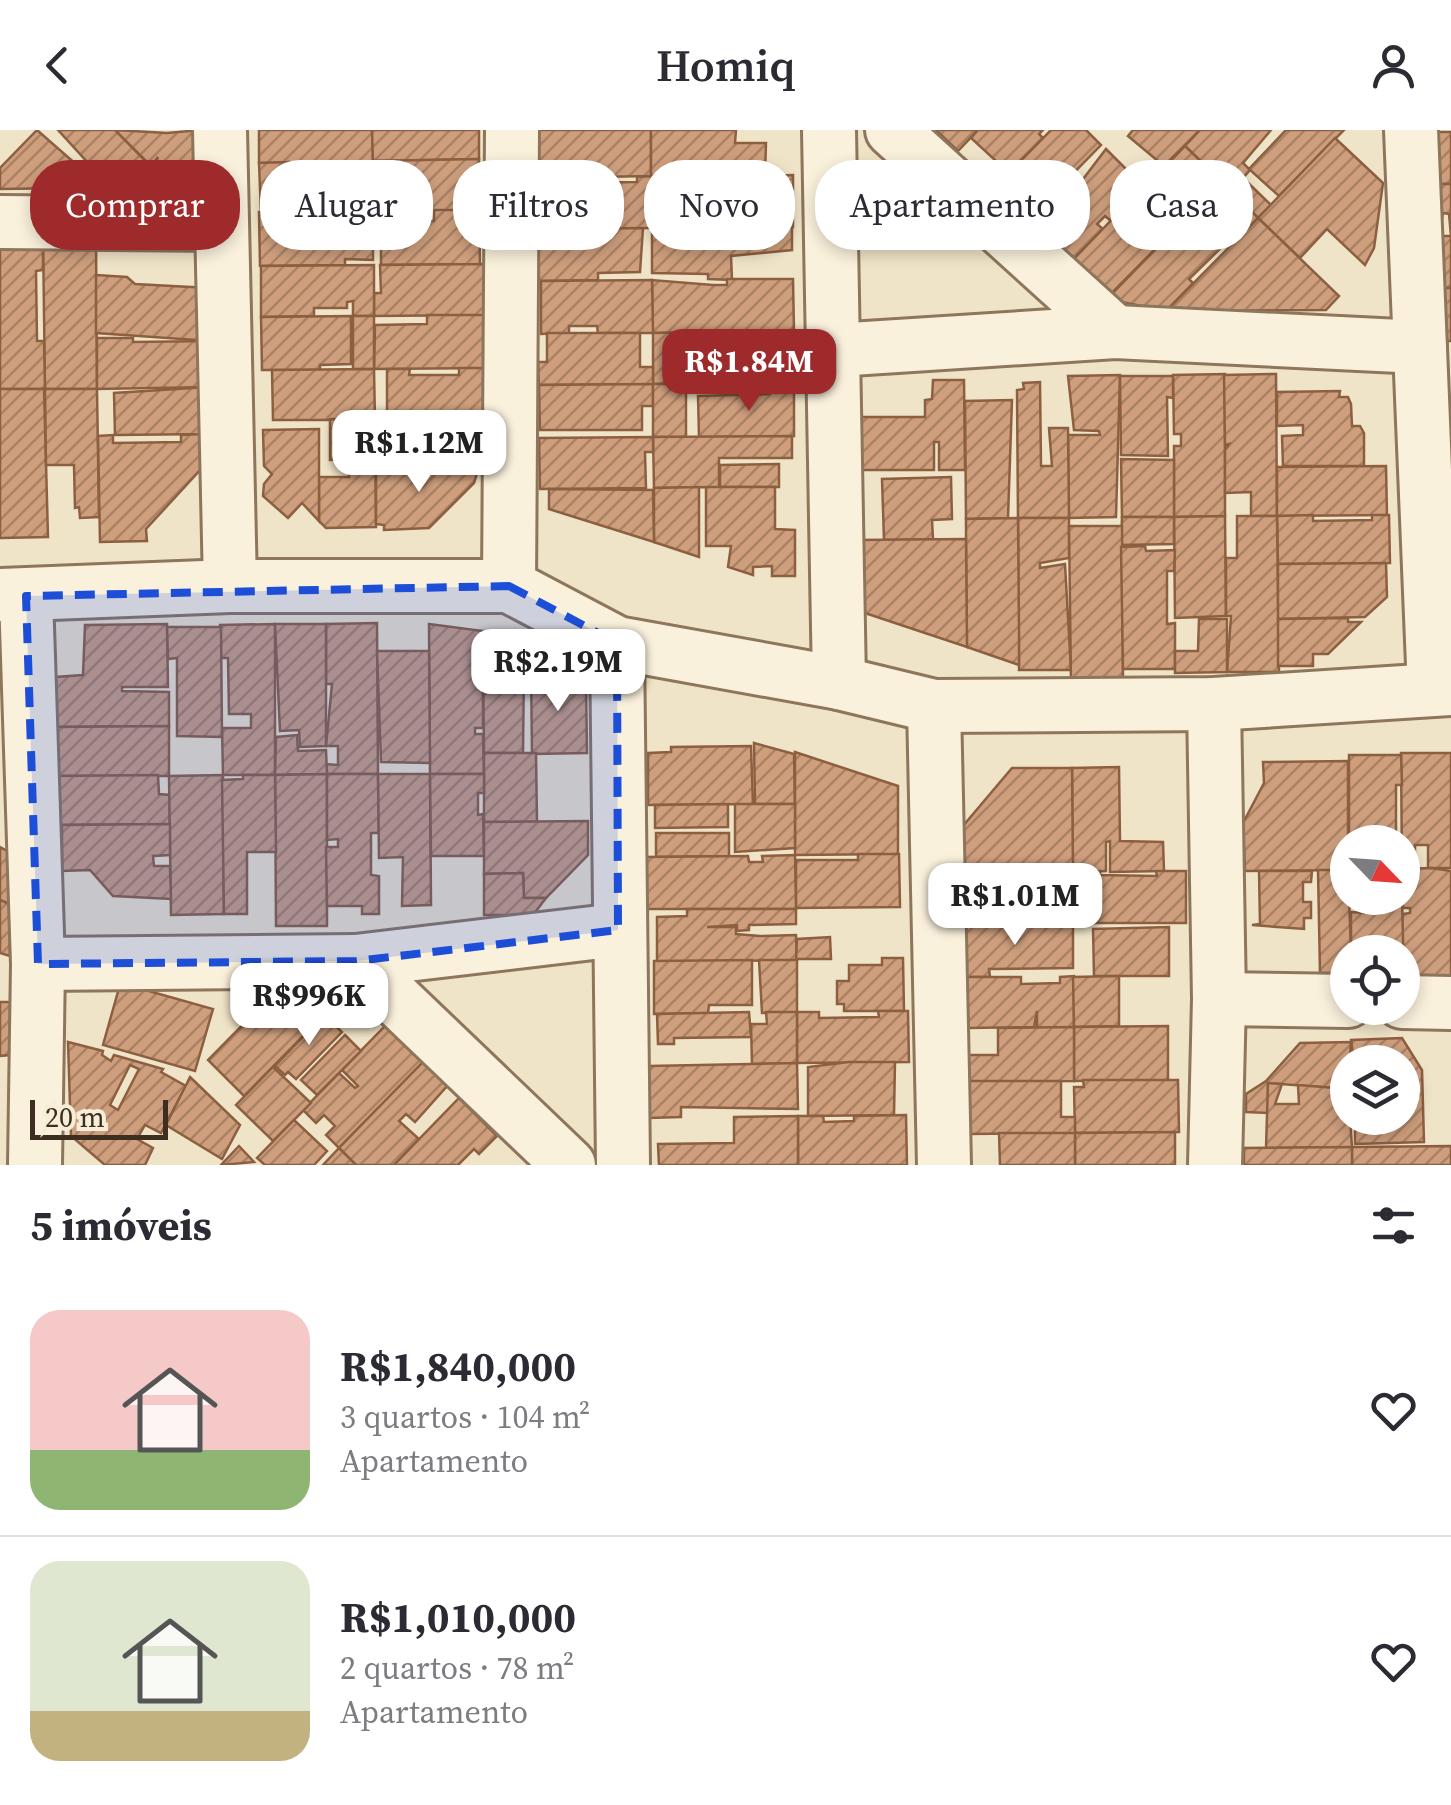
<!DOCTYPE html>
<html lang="pt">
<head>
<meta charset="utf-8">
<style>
  :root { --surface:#fff; --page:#f7f7f7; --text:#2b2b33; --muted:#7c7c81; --line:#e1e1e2; --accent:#9e2a2b }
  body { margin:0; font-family:"Source Serif 4",serif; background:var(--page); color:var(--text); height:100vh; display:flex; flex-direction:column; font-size:38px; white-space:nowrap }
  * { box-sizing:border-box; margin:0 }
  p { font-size:32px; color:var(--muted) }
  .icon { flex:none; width:55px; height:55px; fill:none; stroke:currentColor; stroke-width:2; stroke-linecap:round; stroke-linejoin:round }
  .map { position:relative; height:1035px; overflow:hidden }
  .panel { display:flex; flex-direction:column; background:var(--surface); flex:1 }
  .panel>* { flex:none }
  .hud { position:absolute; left:30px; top:30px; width:1392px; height:90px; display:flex; gap:20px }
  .needle { width:65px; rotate:115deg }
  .tools { position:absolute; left:1330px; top:695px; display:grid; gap:20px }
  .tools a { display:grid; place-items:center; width:90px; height:90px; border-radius:50%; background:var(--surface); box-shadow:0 5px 15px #0003; font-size:50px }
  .scale { position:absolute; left:30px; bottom:25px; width:138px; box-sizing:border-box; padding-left:10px; border:5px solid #3d2e20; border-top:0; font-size:28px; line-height:35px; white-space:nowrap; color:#3d2e20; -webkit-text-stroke:8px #f7eed8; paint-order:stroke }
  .price { position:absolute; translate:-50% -85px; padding:0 22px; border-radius:20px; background:#fff; color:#222; font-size:32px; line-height:65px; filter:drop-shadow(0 2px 5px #0008) }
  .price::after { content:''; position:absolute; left:50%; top:60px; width:30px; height:22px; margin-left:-15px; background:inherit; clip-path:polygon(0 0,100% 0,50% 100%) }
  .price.selected { background:var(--accent); color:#fff }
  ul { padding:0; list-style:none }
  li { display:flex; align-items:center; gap:30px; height:250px; padding:0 30px }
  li+li { border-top:2px solid var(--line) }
  li span { display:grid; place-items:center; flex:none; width:280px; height:200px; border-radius:30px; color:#555 }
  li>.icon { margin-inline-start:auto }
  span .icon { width:120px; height:120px; fill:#fffc; stroke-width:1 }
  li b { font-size:42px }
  h2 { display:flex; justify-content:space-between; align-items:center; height:120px; padding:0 30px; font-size:42px }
  .pill { padding:0 35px; border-radius:40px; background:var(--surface); box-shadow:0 5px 15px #0003; font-size:35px; line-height:90px }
  .pill.selected { background:var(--accent); color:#fff }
  header { display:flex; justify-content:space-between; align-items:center; height:130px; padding:0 30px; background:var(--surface); font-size:45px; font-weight:600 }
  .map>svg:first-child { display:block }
</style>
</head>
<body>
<header><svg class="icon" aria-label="back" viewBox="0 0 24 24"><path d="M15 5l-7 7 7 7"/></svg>Homiq<svg class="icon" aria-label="person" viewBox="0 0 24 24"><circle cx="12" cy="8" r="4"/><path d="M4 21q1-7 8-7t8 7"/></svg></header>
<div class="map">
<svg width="1451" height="1035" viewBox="0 0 1451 1035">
  <defs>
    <pattern id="building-hatch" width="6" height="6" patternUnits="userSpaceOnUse" patternTransform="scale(2.5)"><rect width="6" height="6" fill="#cf9f7d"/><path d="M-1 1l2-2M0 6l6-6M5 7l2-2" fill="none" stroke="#a98266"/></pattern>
  </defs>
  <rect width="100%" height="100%" fill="#f0e4c8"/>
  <g fill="url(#building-hatch)" stroke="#8d5f41" stroke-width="2.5" fill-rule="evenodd">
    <polygon points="37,0 94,50 99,45 58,0 115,0 157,43 144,57 0,59 0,38"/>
    <polygon points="115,0 167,3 201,0 189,43 154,39 158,27 151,36"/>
    <polygon points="259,0 372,0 373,31 259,33"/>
    <polygon points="372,0 479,0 479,29 373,31"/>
    <polygon points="537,0 651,0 651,46 538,48"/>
    <polygon points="651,0 736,0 735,13 766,13 765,46 651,46"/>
    <polygon points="936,0 978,0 958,21"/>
    <polygon points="978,0 1043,0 1039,4 1043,8 1009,43 971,8"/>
    <polygon points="1051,0 1086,0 1101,15 1060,57 1065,62 1028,99 990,62"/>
    <polygon points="1133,0 1200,0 1164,36 1128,6"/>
    <polygon points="1200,0 1271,0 1243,33 1250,40 1243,48 1271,75 1258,88 1185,16"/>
    <polygon points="1286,0 1344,0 1279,66 1249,39"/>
    <polygon points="1438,2 1451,2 1451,54 1439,54"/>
    <polygon points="1335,8 1383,53 1374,118 1365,135 1327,99 1300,128 1258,88"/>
    <polygon points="1185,16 1215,45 1210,53 1215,58 1165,108 1130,72"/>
    <polygon points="1106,19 1139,52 1128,63 1133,69 1111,91 1105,86 1097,94 1103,99 1067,136 1049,119 1058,110 1037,90 1073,52 1077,57"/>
    <polygon points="479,29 479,80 373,81 373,31"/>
    <polygon points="289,32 289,39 368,39 367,81 261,83 259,33"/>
    <polygon points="793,45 793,97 728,97 728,92 721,91 721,97 652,98 651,46 758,52 758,46"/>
    <polygon points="651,46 652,98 538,99 538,48 569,47 569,53 637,52 637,47"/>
    <polygon points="1222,51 1258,88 1237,110 1230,103 1226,108 1228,111 1189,149 1193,153 1166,181 1107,169"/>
    <polygon points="1439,54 1451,54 1451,106 1449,84 1443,83 1439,106"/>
    <polygon points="1126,75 1162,112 1105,170 1065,138"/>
    <polygon points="434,80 479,80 480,134 381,135 381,104 374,104 373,81 418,81 418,91 434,91"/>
    <polygon points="373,81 373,130 345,129 345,135 260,136 259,82"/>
    <polygon points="1258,88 1339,166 1326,180 1166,181"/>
    <polygon points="792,97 792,120 731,126 732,150 708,149 708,144 652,143 652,98"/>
    <polygon points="643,98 640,142 598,143 598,150 539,151 538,99"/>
    <polygon points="43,106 96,106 97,259 45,259"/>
    <rect x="1439" y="106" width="12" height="52"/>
    <polygon points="0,108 43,108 43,140 36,141 37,211 44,211 45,259 0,259"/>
    <polygon points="486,134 486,185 374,186 374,163 381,163 380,135"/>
    <polygon points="374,135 374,186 353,186 353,171 347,172 347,178 314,178 314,186 261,187 261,136"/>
    <polygon points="96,145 127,147 135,154 209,158 210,211 96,203"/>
    <polygon points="727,149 793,149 794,202 653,203 652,150 713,155 727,155"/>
    <polygon points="652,150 653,203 598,203 597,196 569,196 569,203 541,204 541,151"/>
    <polygon points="1439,158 1451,158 1451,211 1440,211"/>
    <polygon points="427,185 489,185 490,238 374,239 375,195 427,194"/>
    <polygon points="351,186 351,234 320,235 320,240 262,240 261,187"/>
    <rect x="353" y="186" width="21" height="53"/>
    <polygon points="704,202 704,227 770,228 770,253 653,254 653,203"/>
    <polygon points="547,203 640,203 640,237 653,237 653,254 539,255 538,232 547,232"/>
    <polygon points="97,208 133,208 133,212 210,211 211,257 97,259"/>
    <polygon points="459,238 490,238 490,290 387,290 387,239 410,239 409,245 459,245"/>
    <polygon points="374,239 375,290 273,290 272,240"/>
    <polygon points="1225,244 1225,386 1174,387 1174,316 1181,316 1181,304 1174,304 1173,245"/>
    <polygon points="1276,244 1277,386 1251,386 1251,362 1225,363 1225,320 1229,314 1225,315 1224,245"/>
    <polygon points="1120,245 1116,387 1069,388 1068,305 1100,305 1099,301 1074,300 1068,246"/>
    <polygon points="1120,246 1173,246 1173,268 1167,267 1168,326 1121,325"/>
    <polygon points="933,250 964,250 965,340 939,340 939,312 934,312 934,340 857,340 860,287 925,287 925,270 932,269"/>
    <polygon points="794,252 794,306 699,307 698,266 769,264 770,253"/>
    <polygon points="1040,252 1041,336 1052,336 1049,298 1068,298 1069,388 1018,388 1017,260 1024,259 1023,253"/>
    <polygon points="653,254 653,276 642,276 642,300 540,300 539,255"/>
    <rect x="653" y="254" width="33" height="53"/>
    <polygon points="209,257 209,304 115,305 114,263"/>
    <polygon points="0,259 44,259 48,407 0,408"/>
    <polygon points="45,259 97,259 99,387 80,388 79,377 75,378 74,335 46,335"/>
    <polygon points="1340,261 1339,267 1348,267 1351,274 1352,296 1360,296 1364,303 1364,336 1283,336 1282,306 1303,305 1303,295 1277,296 1277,262"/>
    <polygon points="1012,270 1008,388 966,389 965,271"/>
    <polygon points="330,289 375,290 376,397 326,398 319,391 319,347 349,347 349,329 330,330"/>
    <polygon points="424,290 424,297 478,299 479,337 376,338 375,291"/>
    <polygon points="319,299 319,391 302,373 288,388 263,366 264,354 272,344 264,336 263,300"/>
    <polygon points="204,304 202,338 146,399 147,411 100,412 98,306 113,305 113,313 181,312 181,305"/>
    <polygon points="792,306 792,328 719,328 719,357 654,358 653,307"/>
    <polygon points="653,307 653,322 645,322 646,358 540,359 539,308"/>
    <polygon points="1121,329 1174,330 1174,387 1122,387"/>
    <polygon points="779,334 779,357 720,357 720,335"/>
    <polygon points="1386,336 1387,385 1277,386 1277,337"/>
    <polygon points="479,337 474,353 429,398 384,400 384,395 376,394 376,338"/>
    <polygon points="951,347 952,389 932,390 933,409 884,410 882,349"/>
    <polygon points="699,357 699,427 654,412 654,358"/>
    <polygon points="706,357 775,357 775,399 795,400 795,446 772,446 772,436 753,437 753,445 728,437 731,416 706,416"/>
    <polygon points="549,359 653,360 654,412 549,379"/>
    <polygon points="1313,385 1313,391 1372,390 1372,385 1389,385 1390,433 1278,434 1277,386"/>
    <polygon points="1225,386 1226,486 1175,488 1174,387"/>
    <polygon points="1237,386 1277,386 1279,542 1227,542 1231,486 1226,486 1226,428 1237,428"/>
    <polygon points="1122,387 1174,387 1174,414 1121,415"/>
    <polygon points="1018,388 1069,388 1069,428 1040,433 1040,438 1065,434 1071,540 1019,540"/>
    <polygon points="1018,388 1019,502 1019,535 967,517 966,413 966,389"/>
    <polygon points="1069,396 1122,396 1123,552 1071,552"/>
    <polygon points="966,409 967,517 856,480 856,410"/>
    <polygon points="1145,416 1146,421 1175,420 1174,441 1167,441 1167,494 1175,493 1175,539 1123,539 1121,417"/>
    <polygon points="1386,433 1387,467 1365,487 1278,489 1278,434"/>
    <polygon points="1348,488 1348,492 1361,492 1328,524 1313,524 1313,536 1278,536 1278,489"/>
    <polygon points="1199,489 1227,489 1227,542 1175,543 1175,521 1198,521"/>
    <polygon points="377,493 378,644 327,644 326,634 338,635 338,616 326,616 332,554 326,554 326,494"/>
    <polygon points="167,494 168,557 122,557 122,561 169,562 169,596 55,597 55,547 83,545 85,495"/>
    <polygon points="275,494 275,645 223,645 222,598 251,598 251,584 229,584 228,528 221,528 220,495"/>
    <polygon points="275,494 326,494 326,616 300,617 299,600 280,601"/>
    <polygon points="429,494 483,501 483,598 475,598 475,604 483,604 484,644 430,644"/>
    <polygon points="167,497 221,497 222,607 177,606 177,528 168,529"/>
    <polygon points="377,521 429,521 430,633 381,632"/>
    <polygon points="483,521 524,534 523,623 484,623"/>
    <polygon points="531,536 586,554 587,623 532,624"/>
    <polygon points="169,596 169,646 55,646 55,597"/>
    <polygon points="297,605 298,621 326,620 327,644 275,645 276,607"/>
    <polygon points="754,613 794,624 795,674 755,674"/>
    <polygon points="751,616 753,674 648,675 648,623 671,622 671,617"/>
    <polygon points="795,622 898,656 898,724 795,725"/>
    <polygon points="484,623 536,623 537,692 484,692"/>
    <polygon points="1401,623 1451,623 1451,738 1428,738 1428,715 1415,715 1415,738 1402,739"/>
    <polygon points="1349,625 1401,625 1402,655 1396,655 1396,712 1349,712"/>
    <polygon points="1348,631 1348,740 1245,741 1243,693 1264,653 1263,632"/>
    <polygon points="1119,637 1120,711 1163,712 1164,741 1110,742 1110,711 1106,712 1106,741 1073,742 1072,638"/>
    <polygon points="1012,638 1072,638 1073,742 963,743 963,696"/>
    <polygon points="327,644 327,796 276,796 275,645"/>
    <polygon points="327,644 378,644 379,703 371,703 371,745 379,746 379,784 362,784 362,776 327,776 326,717 338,717 338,709 327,710"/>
    <polygon points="378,644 430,644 431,775 402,776 403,727 379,728"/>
    <polygon points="430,644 484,644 484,663 478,663 478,685 483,684 484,726 431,726"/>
    <polygon points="158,645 159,664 170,665 170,694 55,695 55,646"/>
    <polygon points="223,645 224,784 171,785 169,646"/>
    <polygon points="243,645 275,645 276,722 247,722 247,784 224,784 222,650 243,649"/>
    <polygon points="728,674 728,697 655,698 655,675"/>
    <polygon points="735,674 795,674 795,718 735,722"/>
    <polygon points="588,691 588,725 546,768 524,768 523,743 484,744 484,692"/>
    <polygon points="170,694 170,725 153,726 154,736 170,736 171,769 113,766 90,740 62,741 62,695"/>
    <polygon points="656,703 729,703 729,726 656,727"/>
    <polygon points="0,717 9,722 9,774 0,770"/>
    <polygon points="858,724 899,724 900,777 796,778 796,730 858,730"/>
    <polygon points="795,725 796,779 642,779 642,727 748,726 749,732 763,732 762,726"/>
    <polygon points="1431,738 1451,741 1451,854 1404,855 1402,784 1410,783 1410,778 1403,778 1402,739"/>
    <polygon points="1318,740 1348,740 1351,822 1348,843 1320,843"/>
    <polygon points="1100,741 1100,745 1157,746 1156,741 1186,741 1186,793 1074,793 1073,742"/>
    <polygon points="1259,741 1312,741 1311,752 1303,752 1303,772 1311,772 1311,788 1304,788 1304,799 1252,795 1260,794"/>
    <polygon points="1073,742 1073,795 961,796 961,743"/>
    <polygon points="523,743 524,768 546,768 533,785 484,785 484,744"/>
    <polygon points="1350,768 1402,768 1404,852 1402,822 1351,822 1351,782 1364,783 1364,776 1351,775"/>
    <polygon points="0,770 9,774 10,826 0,823"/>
    <polygon points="687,779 796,779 796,794 749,795 749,800 737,801 737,795 707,797 736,797 736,804 760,806 796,805 797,830 657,832 657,787 687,786"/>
    <polygon points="1073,795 1073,838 989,839 990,847 960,847 960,796"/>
    <polygon points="1169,797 1169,846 1094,846 1093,799"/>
    <polygon points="830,807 831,829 796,829 797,809"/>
    <polygon points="882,828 903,828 904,881 844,881 844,874 837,874 837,851 849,851 849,835 882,835"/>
    <polygon points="752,830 752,875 709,875 708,883 654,884 654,831"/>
    <polygon points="759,830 797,830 797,882 762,883"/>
    <polygon points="1074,846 1074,897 1037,898 1037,881 1034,897 968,898 967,847 1021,847 1021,854 1060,853 1060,847"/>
    <polygon points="1119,846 1119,896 1074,897 1073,847"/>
    <polygon points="284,853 321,860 306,875 320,889 244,966 208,930"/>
    <polygon points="131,856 213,879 195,941 103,915 119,858 130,861"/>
    <polygon points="0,872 10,872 10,925 0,926"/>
    <polygon points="878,881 908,881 909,932 797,933 797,882 819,882 819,888 879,887"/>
    <polygon points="749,882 751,907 674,908 674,914 658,914 657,884"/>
    <polygon points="766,882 797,882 797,933 752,934 751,894 767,894"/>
    <polygon points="324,885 342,902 296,949 288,942 285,945 275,936"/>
    <polygon points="386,895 424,932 339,1018 326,1005 335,996 324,985 316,993 303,980 339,943 355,958 358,956 342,940"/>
    <polygon points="1168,896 1168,950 1074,951 1074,897"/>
    <polygon points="1074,897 1074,951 968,952 968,925 998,925 998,898"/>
    <polygon points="345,905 361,921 317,965 301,950"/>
    <polygon points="1402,908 1422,940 1424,1012 1355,1014 1355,988 1402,988 1402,932 1354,932 1351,910"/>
    <path d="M68,912L103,921L102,925L111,931L114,925L163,939L161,942L186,956L161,1003L145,995L137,1009L153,1018L145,1035H105L71,1006ZM130,935L139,939L118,980L110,975Z"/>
    <polygon points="1351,912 1348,959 1268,953 1268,983 1246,982 1246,964 1266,951 1300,913"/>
    <polygon points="424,931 448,955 415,992 406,984 399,991 419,1009 394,1035 356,1035 339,1018"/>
    <polygon points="849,932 895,932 894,985 808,986 808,937"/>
    <polygon points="797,933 798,979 681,977 681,987 649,988 649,936"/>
    <polygon points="273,937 311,973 273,1011 236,975"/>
    <polygon points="190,947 240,995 222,1029 166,995"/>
    <polygon points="1083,950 1178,950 1179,1002 1075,1003 1074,957 1084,957"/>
    <polygon points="968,951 1061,951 1061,987 1075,987 1075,1003 969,1004"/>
    <polygon points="1268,953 1282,954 1275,974 1299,974 1298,955 1348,959 1352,1017 1266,1018"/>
    <polygon points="459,968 497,1006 479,1024 474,1019 458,1035 394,1035"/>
    <polygon points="906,985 907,1035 798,1035 798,986 823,986 824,992 854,991 854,986"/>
    <polygon points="798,986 798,1035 659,1035 658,1014 734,1013 734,987"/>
    <polygon points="294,990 327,1021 314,1035 265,1035 257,1028"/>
    <polygon points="1175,1002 1175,1035 1075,1035 1075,1003"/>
    <polygon points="999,1003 1075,1003 1075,1035 1000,1035"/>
    <polygon points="239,1016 254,1032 221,1035"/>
    <polygon points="1451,1016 1451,1035 1352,1035 1352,1017"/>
    <polygon points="1352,1017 1352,1035 1244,1035 1244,1018"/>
    <polygon points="339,1018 356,1035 323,1035"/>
  </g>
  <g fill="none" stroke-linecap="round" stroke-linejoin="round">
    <g stroke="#8d765c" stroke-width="58">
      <g id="minor">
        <polyline points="220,0 230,456"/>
        <polyline points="829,0 839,553"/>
        <polyline points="892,0 1115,202"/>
        <polyline points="1411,0 1434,559"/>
        <polyline points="0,92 220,94"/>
        <polyline points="835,220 1115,202 1420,217"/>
        <polyline points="509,456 512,0"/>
        <polyline points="0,465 230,456 509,456 617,513 839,553 934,576 1214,574 1451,559"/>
        <polyline points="26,466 38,834 35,1035"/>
        <polyline points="617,513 623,1035"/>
        <polyline points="1214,574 1219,869 1215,1035"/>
        <polyline points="934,576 944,1035"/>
        <polyline points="356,831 618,800"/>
        <polyline points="38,834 356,831 569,1035"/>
        <polyline points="1219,869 1348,871"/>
        <polyline points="1402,872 1451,873"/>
      </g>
    </g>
    <use href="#minor" stroke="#faf1dc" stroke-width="52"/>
  </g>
  <path fill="#1d4ed8" fill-opacity="0.2" stroke="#1d4ed8" stroke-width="8" stroke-dasharray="20 12" stroke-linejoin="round" d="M509,456L617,513L618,800L356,831L38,834L26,466Z"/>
</svg>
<div class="tools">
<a><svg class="needle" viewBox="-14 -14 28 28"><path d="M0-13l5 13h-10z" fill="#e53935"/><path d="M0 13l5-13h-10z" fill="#7c7c81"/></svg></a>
<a><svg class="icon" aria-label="locate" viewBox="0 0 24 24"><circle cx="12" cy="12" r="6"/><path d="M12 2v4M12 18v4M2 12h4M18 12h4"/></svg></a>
<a><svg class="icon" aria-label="layers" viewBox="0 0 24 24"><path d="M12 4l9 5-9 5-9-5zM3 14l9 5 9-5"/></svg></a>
</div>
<div class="scale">20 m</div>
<b class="price selected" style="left:749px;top:284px">R$1.84M</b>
<b class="price" style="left:419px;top:365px">R$1.12M</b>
<b class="price" style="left:558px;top:584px">R$2.19M</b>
<b class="price" style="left:1015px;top:818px">R$1.01M</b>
<b class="price" style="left:309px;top:918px">R$996K</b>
<div class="hud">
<a class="pill selected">Comprar</a>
<a class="pill">Alugar</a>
<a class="pill">Filtros</a>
<a class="pill">Novo</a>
<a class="pill">Apartamento</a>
<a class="pill">Casa</a>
</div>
</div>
<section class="panel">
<h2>5 imóveis<svg class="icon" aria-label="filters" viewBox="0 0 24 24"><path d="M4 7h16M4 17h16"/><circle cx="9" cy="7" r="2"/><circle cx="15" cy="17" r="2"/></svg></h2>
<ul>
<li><span style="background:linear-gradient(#f6c9c9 70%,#8fb573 0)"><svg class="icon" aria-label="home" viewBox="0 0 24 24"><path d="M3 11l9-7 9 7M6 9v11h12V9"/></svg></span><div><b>R$1,840,000</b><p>3 quartos · 104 m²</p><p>Apartamento</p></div><svg class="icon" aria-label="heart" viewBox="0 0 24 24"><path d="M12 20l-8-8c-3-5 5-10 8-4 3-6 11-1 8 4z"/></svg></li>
<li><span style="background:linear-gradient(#dfe7d0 75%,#c2b280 0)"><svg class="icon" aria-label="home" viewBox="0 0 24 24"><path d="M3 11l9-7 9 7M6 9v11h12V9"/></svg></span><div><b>R$1,010,000</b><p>2 quartos · 78 m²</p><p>Apartamento</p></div><svg class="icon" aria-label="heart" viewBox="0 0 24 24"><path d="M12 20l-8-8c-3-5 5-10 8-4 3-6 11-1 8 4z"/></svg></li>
</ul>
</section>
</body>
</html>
